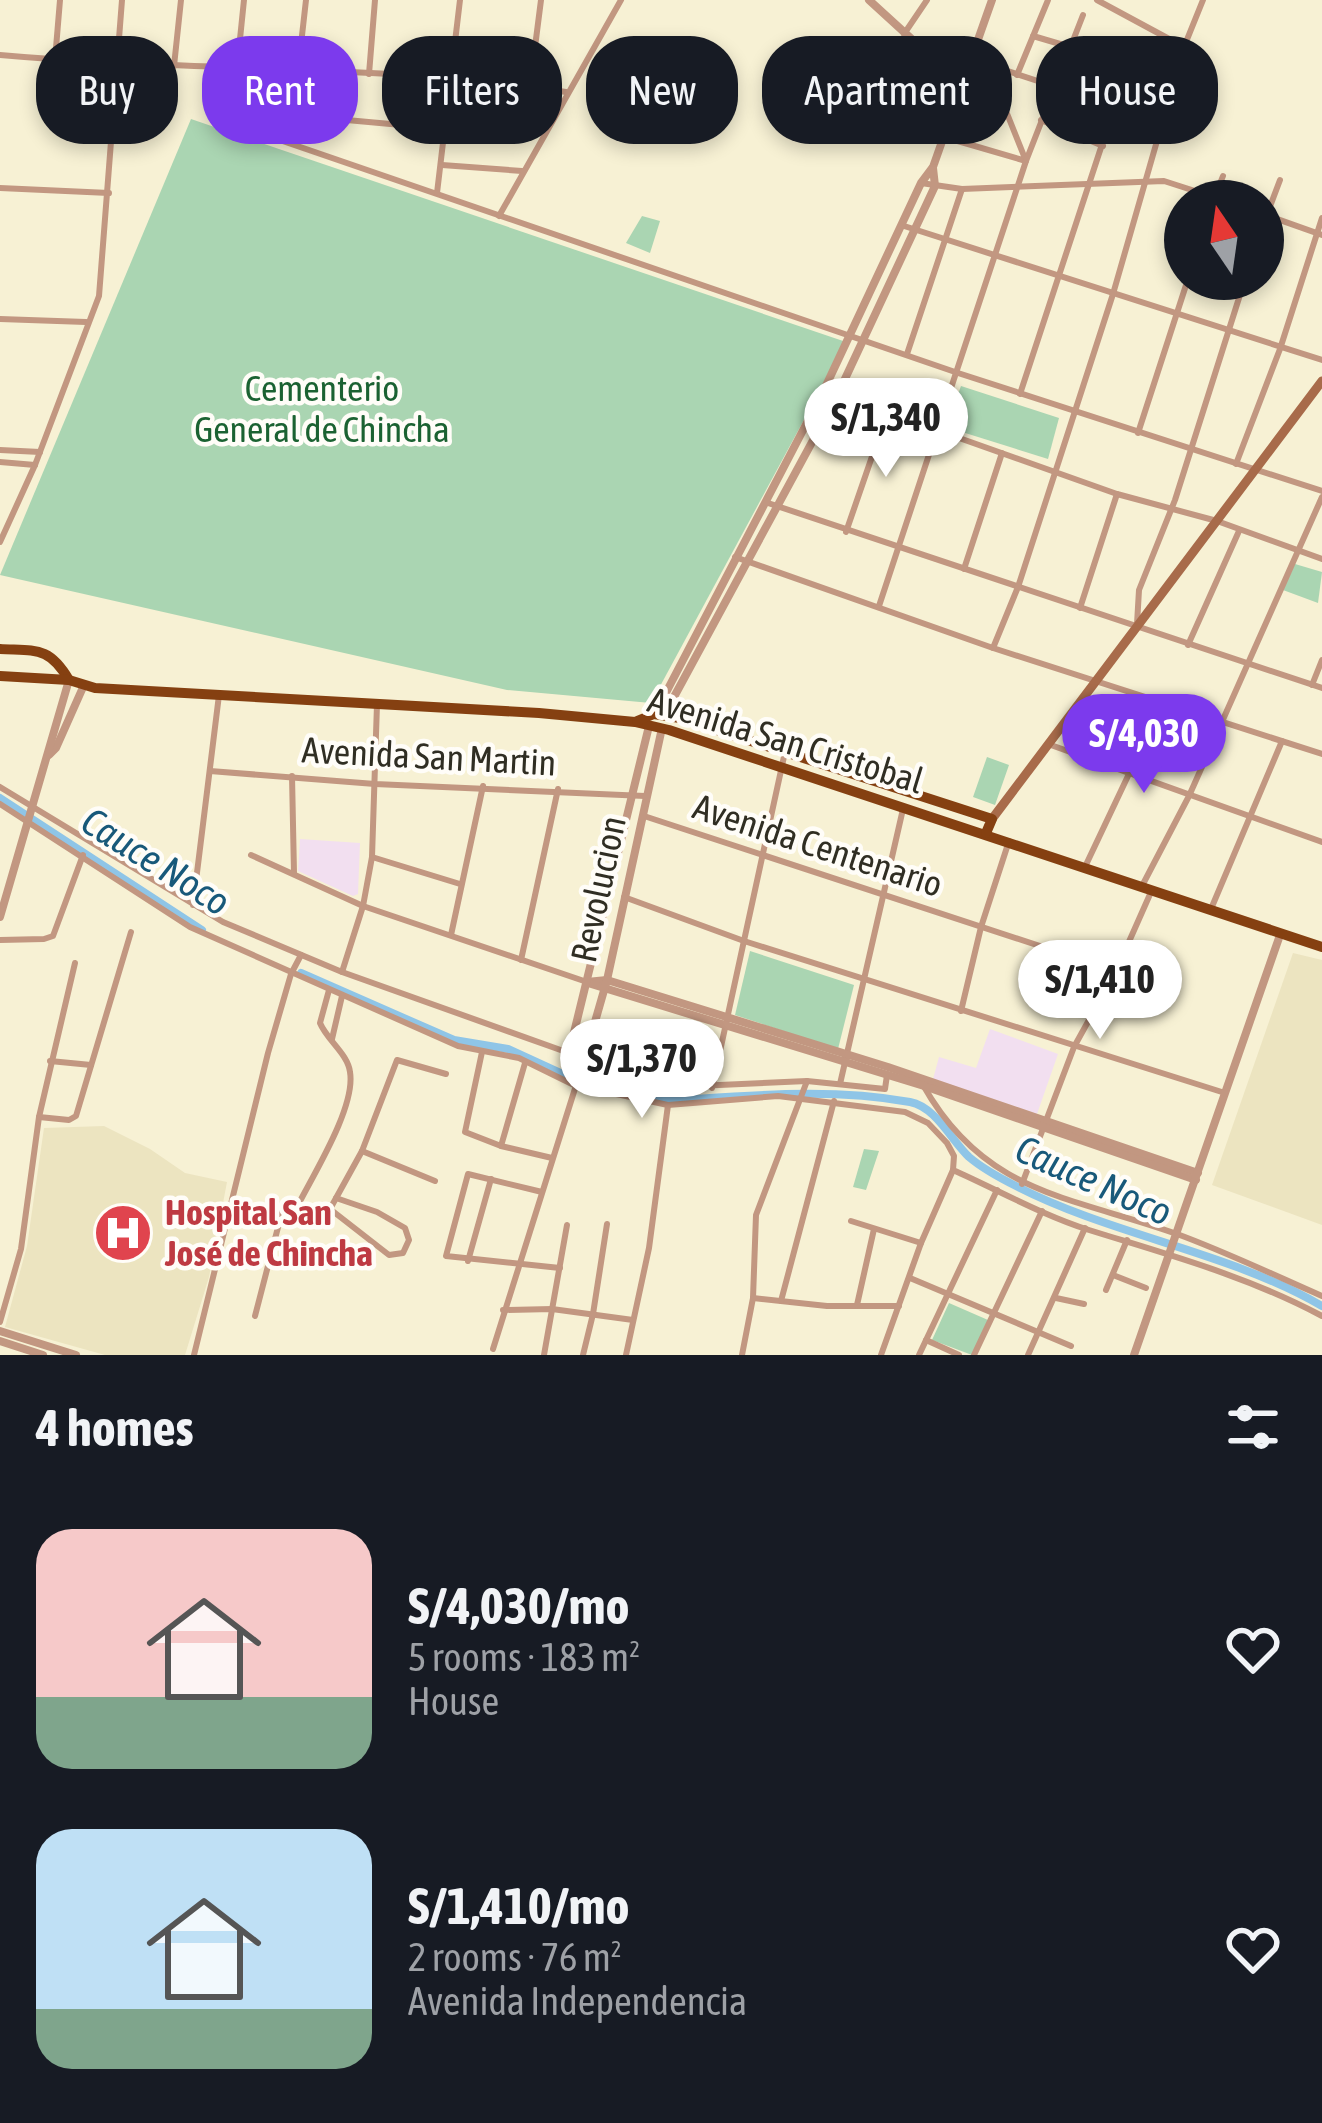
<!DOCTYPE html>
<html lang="en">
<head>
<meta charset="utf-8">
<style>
  :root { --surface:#171b24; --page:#242831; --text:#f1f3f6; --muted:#9ea1a6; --accent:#7c3aed }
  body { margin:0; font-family:"Asap Condensed",sans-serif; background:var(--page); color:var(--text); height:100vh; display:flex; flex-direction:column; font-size:45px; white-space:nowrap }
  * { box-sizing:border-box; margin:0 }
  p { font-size:39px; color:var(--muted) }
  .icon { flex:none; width:66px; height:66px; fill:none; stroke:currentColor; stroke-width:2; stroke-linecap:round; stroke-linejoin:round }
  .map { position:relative; height:1355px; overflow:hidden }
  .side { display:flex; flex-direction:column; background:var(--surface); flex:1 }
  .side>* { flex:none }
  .banner { position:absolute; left:36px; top:36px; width:1251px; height:108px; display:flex; gap:24px }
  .needle { width:78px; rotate:347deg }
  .fabs { position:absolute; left:1164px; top:180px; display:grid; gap:24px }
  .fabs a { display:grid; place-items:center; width:120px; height:120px; border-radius:50%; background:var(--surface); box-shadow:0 6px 18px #0003; font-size:60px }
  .price { position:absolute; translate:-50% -102px; padding:0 27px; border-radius:42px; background:#fff; color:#222; font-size:39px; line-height:78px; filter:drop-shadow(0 3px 6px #0008) }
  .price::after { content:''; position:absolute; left:50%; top:72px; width:36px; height:27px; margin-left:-18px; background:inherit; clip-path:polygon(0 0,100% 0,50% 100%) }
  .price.current { background:var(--accent); color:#fff }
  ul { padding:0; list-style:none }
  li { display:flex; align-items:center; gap:36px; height:300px; padding:0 36px }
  li span { display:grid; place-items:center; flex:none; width:336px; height:240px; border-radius:36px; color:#555 }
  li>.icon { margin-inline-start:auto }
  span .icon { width:144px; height:144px; fill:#fffc; stroke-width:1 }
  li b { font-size:51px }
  h2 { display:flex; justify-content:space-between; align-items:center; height:144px; padding:0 36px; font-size:51px }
  .chip { padding:0 42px; border-radius:48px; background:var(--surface); box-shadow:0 6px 18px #0003; font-size:42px; line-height:108px }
  .chip.current { background:var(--accent); color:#fff }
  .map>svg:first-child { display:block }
</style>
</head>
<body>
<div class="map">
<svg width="1322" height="1355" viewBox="0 0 1322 1355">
  <rect width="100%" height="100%" fill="#f7f1d4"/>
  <g fill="#ece4c0">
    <polygon points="1293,953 1322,960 1322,1225 1212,1185"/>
    <polygon points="104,1126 150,1149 185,1173 227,1182 209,1277 185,1355 105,1355 5,1327 27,1246 44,1128"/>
  </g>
  <g fill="#f2dff0">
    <polygon points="300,839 360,843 358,894 353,896 298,871"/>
    <polygon points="990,1029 1058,1054 1037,1114 933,1079 939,1057 976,1068"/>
  </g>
  <g fill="#aad5b2">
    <polygon points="191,119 846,342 651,703 507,690 0,575"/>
    <polygon points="642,216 660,221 650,253 626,243"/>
    <polygon points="961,386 1059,418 1048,459 946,427"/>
    <polygon points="1295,564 1322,572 1318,603 1283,590"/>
    <polygon points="987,757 1009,765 995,805 973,797"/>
    <polygon points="750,951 854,985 838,1049 735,1015"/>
    <polygon points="864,1149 879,1151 866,1190 853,1187"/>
    <polygon points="949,1303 988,1320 972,1355 932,1340"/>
  </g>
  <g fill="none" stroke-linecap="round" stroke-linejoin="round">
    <g stroke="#8fc5e7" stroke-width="8">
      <polyline points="0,798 202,930"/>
      <polyline points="301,973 454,1040 508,1049 569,1077 621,1092"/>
      <path d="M648,1098L664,1101C746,1096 828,1087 910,1102C936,1107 951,1140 969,1157C983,1169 1000,1178 1016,1186C1113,1236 1227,1251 1322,1306"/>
    </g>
    <g stroke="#c29781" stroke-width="6">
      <polyline points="244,0 232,117 239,126 958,373 1322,491"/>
      <polyline points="1097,0 1184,47"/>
      <polyline points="904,34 927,0"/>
      <polyline points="1033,36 1111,59"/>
      <path d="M0,55C188,72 379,63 566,92"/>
      <polyline points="971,59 1111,105 1113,111 1020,394"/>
      <polyline points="55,60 60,0"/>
      <polyline points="174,66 181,0"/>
      <polyline points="298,71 306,0"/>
      <polyline points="369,74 375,0"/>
      <polyline points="1017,75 1048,0"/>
      <polyline points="530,86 541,0"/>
      <polyline points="1041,120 1103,146"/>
      <polyline points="944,137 1026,161 1004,106 964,77"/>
      <polyline points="282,140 286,118 292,115 445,129"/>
      <polyline points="442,165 522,171"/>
      <polyline points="921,183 962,189 1164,181 1226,201"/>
      <polyline points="0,188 109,193"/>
      <polyline points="437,193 460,0"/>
      <polyline points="1213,201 1223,176"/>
      <polyline points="1263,214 1322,235"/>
      <polyline points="499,216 621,0"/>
      <polyline points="901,225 1322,360"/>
      <polyline points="1263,225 1280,180"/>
      <polyline points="0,319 86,322"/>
      <polyline points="907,354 962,189"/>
      <polyline points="824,390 1117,494 1217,521 1322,559"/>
      <polyline points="1138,433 1188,279"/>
      <polyline points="0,450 40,452"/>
      <polyline points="0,462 35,465"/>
      <polyline points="1236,464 1280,349 1322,218"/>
      <polyline points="765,502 1322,688"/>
      <polyline points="846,532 886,416"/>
      <polyline points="0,542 35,465 99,296 122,0"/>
      <polyline points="735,557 993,648 1322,754"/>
      <polyline points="964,569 1002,453"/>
      <polyline points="879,606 1026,161 1083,15"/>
      <polyline points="1080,608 1117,494"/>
      <polyline points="1137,624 1139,590 1175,500 1245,279"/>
      <polyline points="1188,645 1239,531"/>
      <polyline points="993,648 1018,587 1113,294 1184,47 1203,0"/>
      <polyline points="1312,685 1322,660"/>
      <polyline points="1048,744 1322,842"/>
      <polyline points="210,771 375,784 645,796"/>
      <polyline points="292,776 294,873"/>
      <polyline points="0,787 223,922 342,972 569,1053 652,1088 807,1081 885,1089 887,1075"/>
      <path d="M0,804L190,927L458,1046L519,1058L574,1085L668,1105L778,1096L905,1112L928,1123L947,1143L954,1156L953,1170C998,1190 1042,1215 1089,1230C1169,1255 1247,1276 1322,1316"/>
      <polyline points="644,816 1116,971"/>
      <polyline points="251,855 363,906 587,982"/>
      <polyline points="372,857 460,884"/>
      <polyline points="1084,869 1162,704"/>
      <polyline points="1142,886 1189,796 1322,497"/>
      <polyline points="624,897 744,941 1225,1093"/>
      <polyline points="193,905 219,695"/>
      <polyline points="1211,909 1282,741"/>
      <polyline points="451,935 483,786"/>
      <polyline points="0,940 44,939 53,936 83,855"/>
      <polyline points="521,960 558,789"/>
      <polyline points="342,972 363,906 372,857 377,704"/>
      <polyline points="961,1011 981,927 1009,841"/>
      <polyline points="332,1039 342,996"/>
      <polyline points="482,1052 465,1132 501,1146 552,1158"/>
      <polyline points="50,1061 91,1065"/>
      <polyline points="840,1084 903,809"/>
      <path d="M923,1085C985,1195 1071,1196 1177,1234C1226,1252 1274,1275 1322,1296"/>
      <polyline points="712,1088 785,752"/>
      <polyline points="39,1117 69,1120 76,1116 131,932"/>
      <polyline points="501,1146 525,1063"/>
      <polyline points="362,1151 435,1181"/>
      <polyline points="1022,1184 1074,1047 1116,971 1151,892"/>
      <polyline points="542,1192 468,1174 446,1256 560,1268"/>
      <polyline points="232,1206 330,1209 389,1255 403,1253 409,1240 405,1228 377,1212 336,1198"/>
      <path d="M297,1207C313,1175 356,1107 350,1072C348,1054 327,1040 320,1023L329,990"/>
      <polyline points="330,1209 362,1151 397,1060 446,1074"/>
      <polyline points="851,1221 921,1243"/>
      <polyline points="468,1261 491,1179"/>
      <polyline points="1113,1275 1146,1288"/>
      <polyline points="910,1278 1071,1346"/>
      <polyline points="1106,1290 1127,1240"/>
      <polyline points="753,1298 827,1306 899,1306"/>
      <polyline points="1056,1298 1084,1304"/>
      <polyline points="781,1301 834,1101"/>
      <polyline points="857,1305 874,1229"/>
      <polyline points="503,1310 552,1309 633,1320"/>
      <polyline points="255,1316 283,1208"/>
      <polyline points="0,1322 21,1249 39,1117 75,963"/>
      <polyline points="926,1340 959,1355"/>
      <polyline points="493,1349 584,1060"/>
      <polyline points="194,1355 268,1053 291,974 301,955"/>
      <polyline points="544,1355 567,1225"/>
      <polyline points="583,1355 593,1314 607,1224"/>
      <polyline points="626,1355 649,1248 668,1105"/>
      <polyline points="742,1355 753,1298 756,1215 807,1081"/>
      <polyline points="881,1355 921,1243 953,1170"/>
      <polyline points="919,1355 997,1190"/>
      <polyline points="974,1355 1042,1211"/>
      <polyline points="1028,1355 1085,1228"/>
    </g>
    <g stroke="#c29781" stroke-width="8">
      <polyline points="869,0 962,85"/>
      <polyline points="659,706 824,390 921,183 933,167 992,0"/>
      <polyline points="668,708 837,396 935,186 933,168"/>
      <polyline points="49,755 56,748 84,685"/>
      <polyline points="0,917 69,680"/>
      <polyline points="587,982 607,980 888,1067 1198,1173"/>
      <polyline points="588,983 924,1086 1196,1180"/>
      <polyline points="569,1053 649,726"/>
      <polyline points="584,1060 607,980 662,728"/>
      <polyline points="0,1331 76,1355"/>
      <polyline points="0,1341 43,1355"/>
      <polyline points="1134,1355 1280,935"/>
    </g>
    <polyline stroke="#a86b4a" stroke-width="9" points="992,819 1322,381"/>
    <g stroke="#854011" stroke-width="10">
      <path d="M0,649C36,651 49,646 69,680"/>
      <polyline points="0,676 69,680 95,688 539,713 635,722 669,730 1322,947"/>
      <polyline points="637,721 654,714 680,718 992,819 986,833"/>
    </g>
  </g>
  <defs>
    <g id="hospital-disc" transform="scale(3)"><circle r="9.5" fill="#e0444e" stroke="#fffdf8"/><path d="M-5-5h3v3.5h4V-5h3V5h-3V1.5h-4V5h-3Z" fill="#fff"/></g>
  </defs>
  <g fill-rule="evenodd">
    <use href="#hospital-disc" x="123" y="1233"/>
  </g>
  <g text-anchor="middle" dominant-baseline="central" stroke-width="9" stroke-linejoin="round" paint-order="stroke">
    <g font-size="36" fill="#1b6232" stroke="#fffdf8">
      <text x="322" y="388">Cementerio<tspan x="322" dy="41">General de Chincha</tspan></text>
    </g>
    <g font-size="36" fill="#302e23" stroke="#fffdf8">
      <text transform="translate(786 740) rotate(17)">Avenida San Cristobal</text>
      <text transform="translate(429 756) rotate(3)">Avenida San Martin</text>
      <text transform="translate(818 845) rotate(18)">Avenida Centenario</text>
      <text transform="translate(598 889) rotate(-78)">Revolucion</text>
    </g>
    <g font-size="36" font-weight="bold" fill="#be3a42" stroke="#fffdf8" text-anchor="start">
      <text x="165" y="1212">Hospital San<tspan x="165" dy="41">José de Chincha</tspan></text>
    </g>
    <g font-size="39" font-style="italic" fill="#18597a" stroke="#fffdf8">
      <text transform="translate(156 861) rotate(32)">Cauce Noco</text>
      <text transform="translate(1094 1180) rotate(24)">Cauce Noco</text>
    </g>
  </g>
</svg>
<div class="fabs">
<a><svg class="needle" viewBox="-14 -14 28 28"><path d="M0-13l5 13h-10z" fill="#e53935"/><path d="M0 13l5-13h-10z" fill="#9ea1a6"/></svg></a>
</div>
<b class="price" style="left:886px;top:480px">S/1,340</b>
<b class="price current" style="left:1144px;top:796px">S/4,030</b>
<b class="price" style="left:1100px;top:1042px">S/1,410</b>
<b class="price" style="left:642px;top:1121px">S/1,370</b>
<div class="banner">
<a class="chip">Buy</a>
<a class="chip current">Rent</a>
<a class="chip">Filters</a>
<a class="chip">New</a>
<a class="chip">Apartment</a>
<a class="chip">House</a>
</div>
</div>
<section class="side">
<h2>4 homes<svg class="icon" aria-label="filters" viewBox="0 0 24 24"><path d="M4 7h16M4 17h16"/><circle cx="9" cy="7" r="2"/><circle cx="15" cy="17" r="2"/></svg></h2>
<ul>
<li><span style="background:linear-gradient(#f6c9c9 70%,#7fa58c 0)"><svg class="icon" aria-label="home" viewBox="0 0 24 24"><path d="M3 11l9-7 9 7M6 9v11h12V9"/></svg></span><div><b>S/4,030/mo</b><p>5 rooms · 183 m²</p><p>House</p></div><svg class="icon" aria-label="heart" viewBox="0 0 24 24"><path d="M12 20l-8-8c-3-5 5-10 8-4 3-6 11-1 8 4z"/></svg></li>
<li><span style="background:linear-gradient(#bfe0f5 75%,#7fa58c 0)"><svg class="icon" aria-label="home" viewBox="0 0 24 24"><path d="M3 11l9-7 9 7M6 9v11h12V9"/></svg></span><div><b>S/1,410/mo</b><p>2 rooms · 76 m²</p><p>Avenida Independencia</p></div><svg class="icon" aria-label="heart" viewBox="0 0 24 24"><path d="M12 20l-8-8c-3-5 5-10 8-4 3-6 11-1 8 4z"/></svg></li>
</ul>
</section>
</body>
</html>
